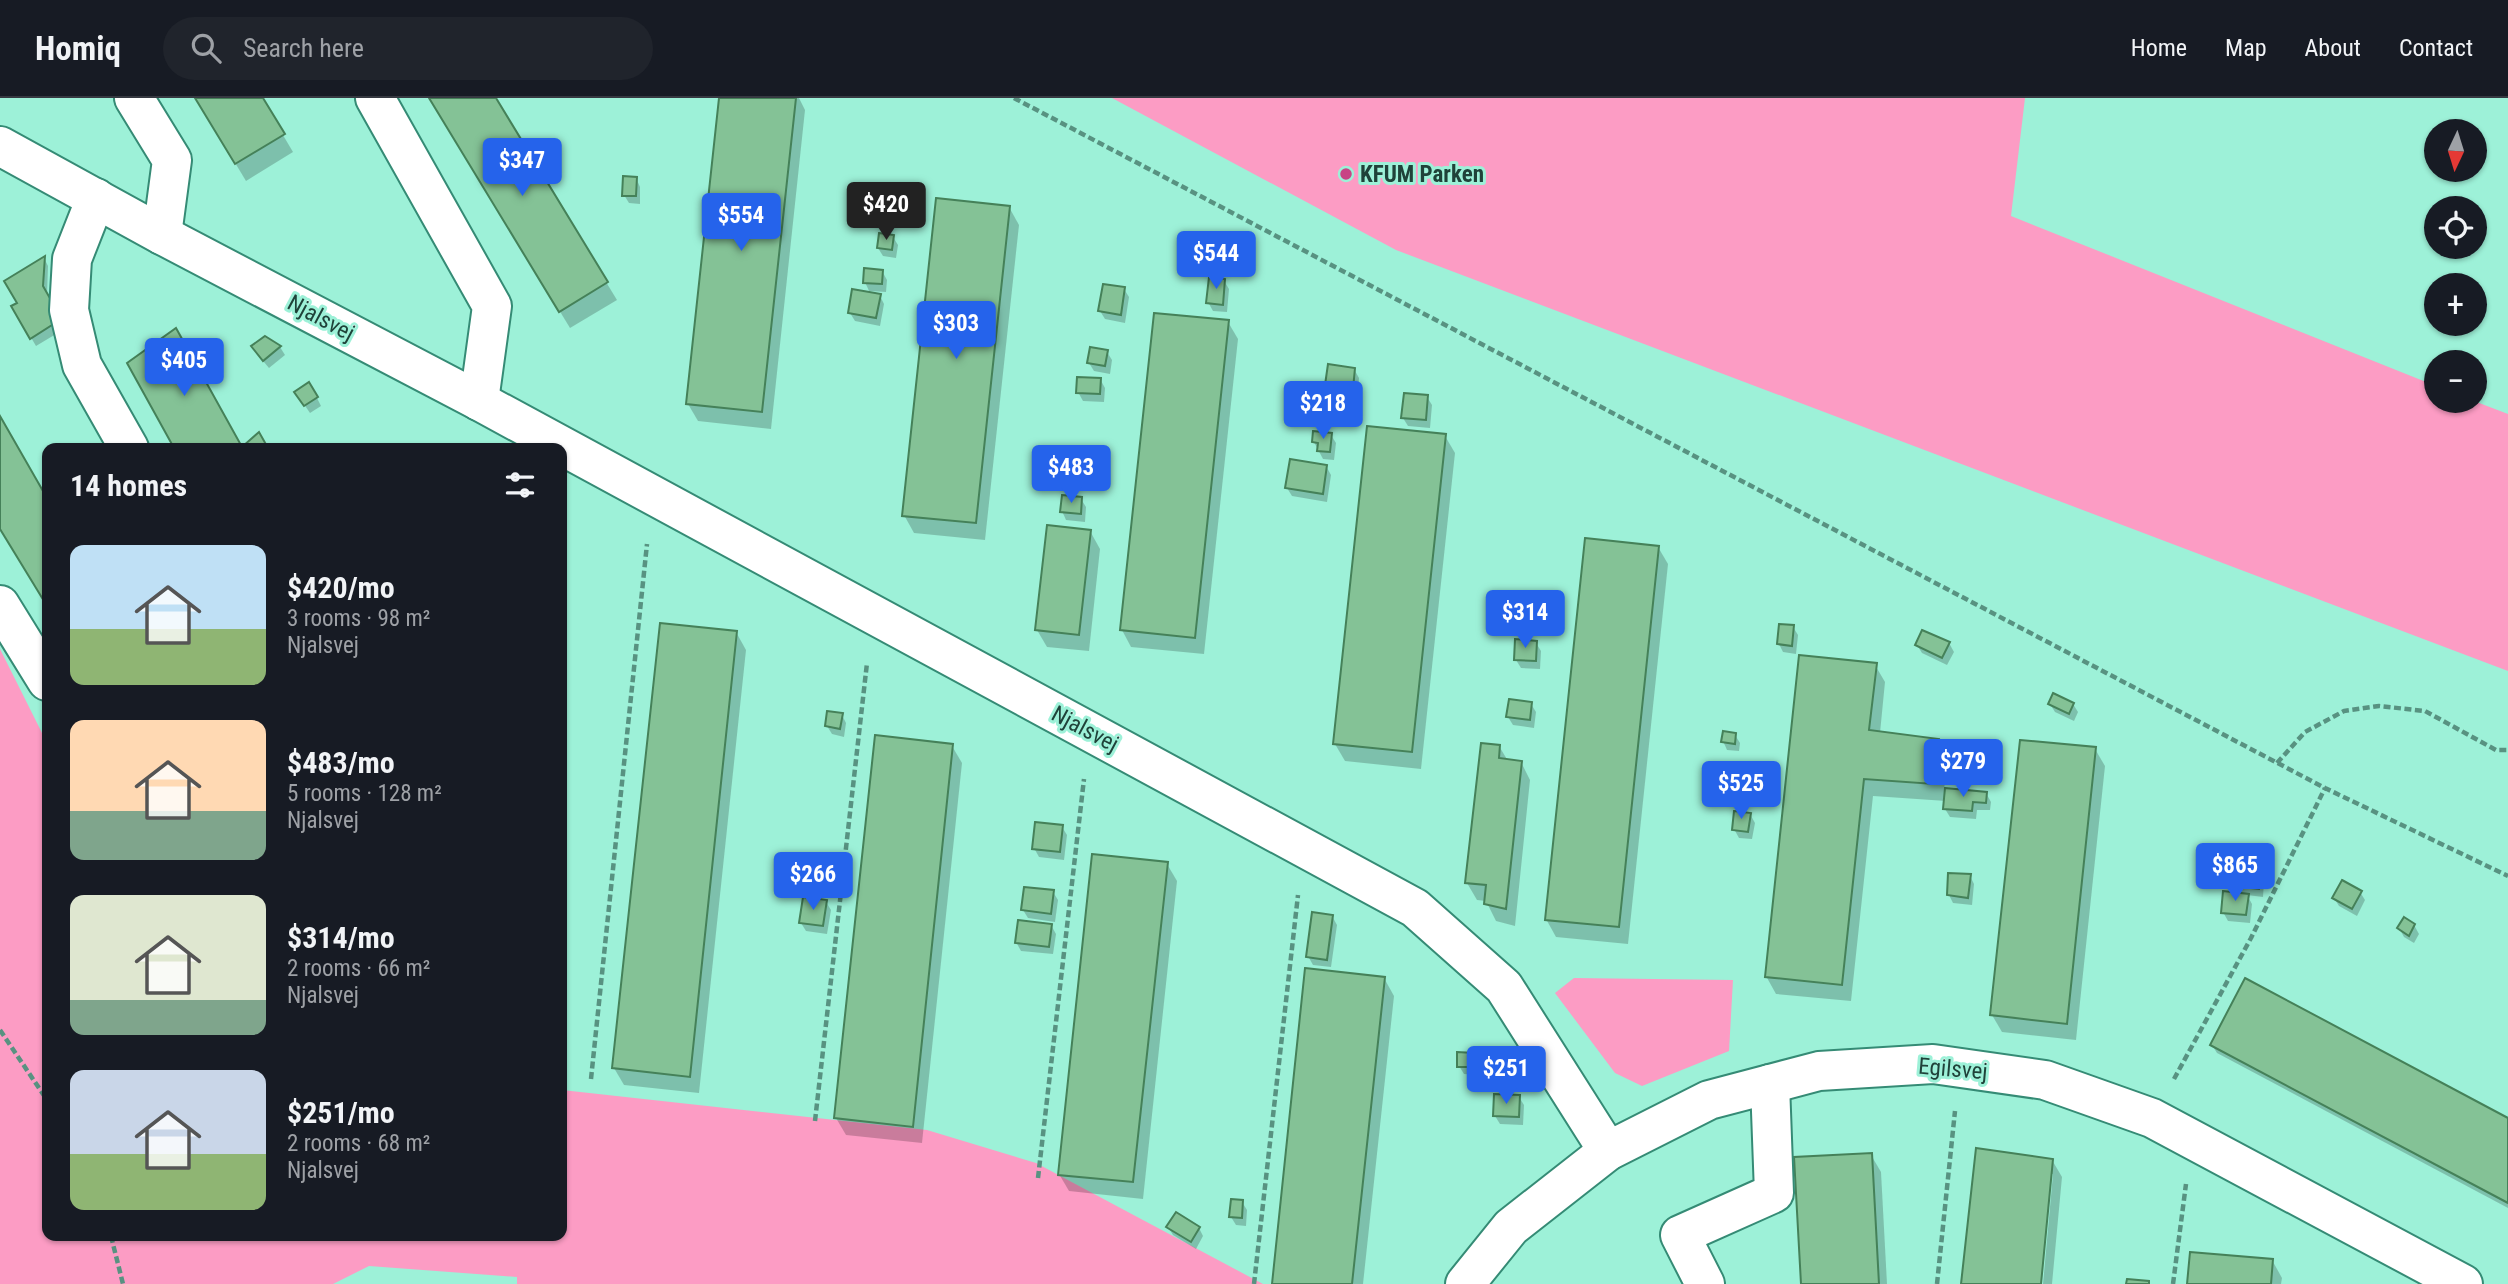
<!DOCTYPE html>
<html lang="en">
<head>
<meta charset="utf-8">
<style>
  :root { --surface:#171b24; --page:#20242c; --text:#f1f3f6; --muted:#9ea1a6; --line:#363941; --accent:#2563eb }
  body { margin:0; font-family:"Roboto Condensed",sans-serif; background:var(--page); color:var(--text); height:100vh; display:flex; flex-direction:column; font-size:26px; white-space:nowrap }
  * { box-sizing:border-box; margin:0 }
  p { font-size:23px; color:var(--muted) }
  .icon { flex:none; width:38px; height:38px; fill:none; stroke:currentColor; stroke-width:2; stroke-linecap:round; stroke-linejoin:round }
  .map { position:relative; flex:1; overflow:hidden }
  .sheet { position:absolute; left:42px; top:345px; width:525px; height:798px; display:flex; flex-direction:column; background:var(--surface); border-radius:14px; box-shadow:0 2px 5px #0004 }
  .sheet>* { flex:none }
  .needle { width:46px; rotate:184deg }
  .controls { position:absolute; left:2424px; top:21px; display:grid; gap:14px }
  .controls a { display:grid; place-items:center; width:63px; height:63px; border-radius:50%; background:var(--surface); box-shadow:0 2px 5px #0004; font-size:35px }
  .price { position:absolute; translate:-50% -60px; padding:0 16px; border-radius:7px; background:var(--accent); color:#fff; font-size:23px; line-height:46px; filter:drop-shadow(0 2px 4px #0008) }
  .price::after { content:''; position:absolute; left:50%; top:42px; width:21px; height:16px; margin-left:-10px; background:inherit; clip-path:polygon(0 0,100% 0,50% 100%) }
  .price.on { background:#222; color:#fff }
  ul { padding:0; list-style:none }
  li { display:flex; align-items:center; gap:21px; height:175px; padding:0 28px }
  li span { display:grid; place-items:center; flex:none; width:196px; height:140px; border-radius:14px; color:#555 }
  li>.icon { margin-inline-start:auto }
  span .icon { width:84px; height:84px; fill:#fffc; stroke-width:1 }
  li b { font-size:30px }
  h2 { display:flex; justify-content:space-between; align-items:center; height:84px; padding:0 28px; font-size:30px }
  header { display:flex; align-items:center; gap:42px; box-sizing:border-box; height:98px; padding:0 35px; background:var(--surface); border-bottom:2px solid var(--line) }
  header strong { font-size:33px }
  nav { display:flex; gap:38px; margin-inline-start:auto; font-size:24px }
  .search { width:490px; height:63px; background:var(--page); display:flex; align-items:center; gap:18px; box-sizing:border-box; padding:0 24px; border-radius:38px; color:var(--muted); font-size:26px }
  .map>svg:first-child { display:block }
</style>
</head>
<body>
<header>
<strong>Homiq</strong>
<div class="search"><svg class="icon" aria-label="search" viewBox="0 0 24 24"><circle cx="10" cy="10" r="6"/><path d="M15 15l6 6"/></svg>Search here</div>
<nav><a>Home</a><a>Map</a><a>About</a><a>Contact</a></nav>
</header>
<div class="map">
<svg width="2508" height="1186" viewBox="0 0 2508 1186">
  <rect width="100%" height="100%" fill="#9df1d8"/>
  <g fill="#fc9cc4">
    <polygon points="1112,0 2025,0 2011,118 2436,288 2436,303 2474,303 2508,316 2508,573 1396,152"/>
    <polygon points="0,551 47,645 47,1138 562,1138 562,992 927,1032 1036,1065 1263,1186 517,1186 517,1179 369,1168 333,1186 0,1186"/>
    <polygon points="1574,880 1733,882 1729,953 1642,988 1615,975 1555,895"/>
  </g>
  <g fill="#0003">
    <polygon points="196,0 261,0 293,54 246,83"/>
    <polygon points="430,0 494,0 617,202 570,230"/>
    <polygon points="720,0 799,0 805,12 771,331 698,323 688,306"/>
    <polygon points="636,80 640,89 640,106 629,105 624,97"/>
    <polygon points="1009,109 1019,127 985,442 914,435 904,417"/>
    <polygon points="893,139 898,147 896,160 883,158 878,150"/>
    <polygon points="44,160 48,168 47,198 56,236 36,248 13,209 19,206"/>
    <polygon points="882,173 887,182 886,194 869,193 865,184"/>
    <polygon points="1224,183 1229,191 1227,214 1213,213 1208,204"/>
    <polygon points="1124,191 1129,199 1125,225 1105,221 1100,213"/>
    <polygon points="880,198 884,206 880,228 855,223 850,215"/>
    <polygon points="1228,224 1238,241 1204,556 1131,549 1122,532"/>
    <polygon points="265,240 280,249 285,257 269,270 258,257"/>
    <polygon points="1107,254 1112,262 1110,276 1094,273 1089,265"/>
    <polygon points="1354,271 1359,280 1357,299 1332,295 1327,287"/>
    <polygon points="1100,281 1105,290 1104,304 1083,303 1078,294"/>
    <polygon points="1427,299 1432,307 1430,330 1408,328 1403,320"/>
    <polygon points="317,300 321,308 310,315 301,302"/>
    <polygon points="0,321 47,403 47,506 0,428"/>
    <polygon points="1331,337 1336,345 1334,362 1323,361 1314,344"/>
    <polygon points="1445,338 1455,355 1421,671 1345,663 1335,646"/>
    <polygon points="1326,368 1331,377 1327,404 1292,398 1287,390"/>
    <polygon points="1081,401 1086,409 1085,424 1066,422 1062,413"/>
    <polygon points="1090,433 1100,451 1089,553 1047,549 1037,532"/>
    <polygon points="1658,449 1668,466 1628,846 1556,839 1546,821"/>
    <polygon points="1793,529 1798,537 1796,556 1783,554 1779,546"/>
    <polygon points="736,534 746,552 699,995 624,987 614,970"/>
    <polygon points="1536,545 1541,553 1540,571 1521,570 1516,562"/>
    <polygon points="1949,545 1954,554 1947,567 1922,555 1917,547"/>
    <polygon points="1875,567 1885,584 1880,635 1938,642 1948,660 1944,692 1986,695 1991,704 1990,712 1977,712 1976,721 1950,719 1945,711 1946,703 1873,698 1851,903 1776,896 1766,878"/>
    <polygon points="1531,606 1536,614 1534,630 1513,627 1508,619"/>
    <polygon points="2050,606 2073,606 2078,614 2074,623 2055,614"/>
    <polygon points="842,617 846,625 844,639 832,636 827,628"/>
    <polygon points="1735,637 1740,645 1739,653 1727,652 1723,643"/>
    <polygon points="952,648 962,665 922,1045 846,1037 836,1020"/>
    <polygon points="1499,648 1508,663 1521,664 1530,682 1515,828 1496,823 1486,803 1477,802 1467,785"/>
    <polygon points="2095,651 2105,668 2076,942 2002,934 1992,917"/>
    <polygon points="1750,716 1755,725 1752,741 1739,740 1734,731"/>
    <polygon points="1062,729 1067,737 1064,762 1039,759 1034,750"/>
    <polygon points="1167,766 1177,783 1143,1101 1069,1093 1059,1076"/>
    <polygon points="2260,774 2264,783 2263,799 2247,797 2252,806 2250,825 2228,823 2223,814 2241,797 2235,787"/>
    <polygon points="1970,778 1974,786 1972,807 1953,805 1949,797"/>
    <polygon points="1053,794 1058,802 1055,824 1028,820 1023,812"/>
    <polygon points="2360,794 2365,802 2357,818 2339,808 2334,800"/>
    <polygon points="826,804 831,812 827,836 806,833 801,825"/>
    <polygon points="1332,818 1337,827 1331,869 1313,867 1308,858"/>
    <polygon points="1051,827 1056,836 1053,856 1021,853 1016,844"/>
    <polygon points="2414,827 2419,836 2414,845 2404,839 2399,830"/>
    <polygon points="1384,880 1394,898 1363,1186 1274,1186"/>
    <polygon points="2212,947 2508,1022 2508,1110 2217,955"/>
    <polygon points="1473,956 1478,965 1478,977 1464,976 1459,968"/>
    <polygon points="1519,999 1524,1007 1523,1027 1500,1026 1495,1018"/>
    <polygon points="1871,1057 1881,1074 1887,1186 1803,1186"/>
    <polygon points="2052,1062 2062,1079 2052,1186 2043,1186 2053,1076 2049,1076 2039,1186 1962,1186"/>
    <polygon points="1242,1104 1247,1112 1246,1128 1236,1127 1231,1119"/>
    <polygon points="1168,1129 1199,1130 1203,1138 1196,1151 1173,1137"/>
    <polygon points="2272,1162 2282,1180 2281,1186 2189,1186"/>
  </g>
  <g fill="#84c296" stroke="#458159" stroke-width="2">
    <polygon points="195,0 263,0 285,36 235,66"/>
    <polygon points="429,0 496,0 608,184 559,214"/>
    <polygon points="719,0 796,0 762,314 686,306"/>
    <polygon points="623,78 637,79 636,98 622,98"/>
    <polygon points="936,100 1010,108 976,425 902,418"/>
    <polygon points="879,135 894,137 892,152 877,150"/>
    <polygon points="45,158 43,188 51,202 52,227 30,241 11,208 17,205 4,183"/>
    <polygon points="864,170 883,172 882,186 863,185"/>
    <polygon points="1209,179 1225,181 1223,207 1206,205"/>
    <polygon points="1103,186 1125,189 1121,217 1098,213"/>
    <polygon points="852,191 881,196 876,220 848,215"/>
    <polygon points="1154,215 1229,222 1195,540 1120,532"/>
    <polygon points="176,230 242,349 259,334 268,350 174,350 127,265"/>
    <polygon points="265,238 281,248 263,263 251,248"/>
    <polygon points="1090,249 1108,252 1105,268 1087,265"/>
    <polygon points="1328,266 1355,270 1353,291 1325,287"/>
    <polygon points="1077,279 1101,280 1100,296 1076,295"/>
    <polygon points="309,284 318,299 304,308 294,294"/>
    <polygon points="1404,295 1428,297 1426,322 1401,320"/>
    <polygon points="0,318 47,400 47,508 0,431"/>
    <polygon points="1367,328 1446,336 1412,654 1333,646"/>
    <polygon points="1313,333 1332,335 1330,354 1317,353 1318,345 1312,344"/>
    <polygon points="1290,361 1327,367 1323,396 1285,390"/>
    <polygon points="1062,397 1082,399 1081,416 1060,414"/>
    <polygon points="1047,427 1091,432 1079,537 1035,532"/>
    <polygon points="1585,440 1659,448 1619,829 1545,822"/>
    <polygon points="660,525 737,533 690,979 612,970"/>
    <polygon points="1779,526 1794,527 1792,548 1777,546"/>
    <polygon points="1922,532 1950,544 1942,560 1915,547"/>
    <polygon points="1515,541 1537,543 1536,563 1514,562"/>
    <polygon points="1799,557 1877,565 1869,632 1939,641 1934,686 1864,681 1842,887 1765,879"/>
    <polygon points="2053,595 2074,605 2069,616 2048,606"/>
    <polygon points="1509,601 1532,604 1530,622 1506,619"/>
    <polygon points="827,613 843,615 840,631 825,628"/>
    <polygon points="1723,633 1736,635 1735,646 1721,644"/>
    <polygon points="875,637 953,646 913,1029 834,1020"/>
    <polygon points="2020,642 2096,649 2067,926 1990,917"/>
    <polygon points="1481,645 1500,647 1499,660 1522,663 1506,811 1484,806 1486,787 1465,785"/>
    <polygon points="1945,690 1987,694 1986,705 1973,704 1972,713 1943,711"/>
    <polygon points="1734,713 1751,715 1748,734 1732,732"/>
    <polygon points="1035,724 1063,727 1060,754 1032,751"/>
    <polygon points="1092,756 1168,764 1133,1084 1058,1077"/>
    <polygon points="2235,769 2261,773 2259,791 2233,788"/>
    <polygon points="1948,775 1971,776 1968,800 1947,797"/>
    <polygon points="2342,782 2362,793 2352,811 2332,800"/>
    <polygon points="1024,789 1054,792 1051,816 1021,812"/>
    <polygon points="2223,793 2249,796 2246,817 2221,815"/>
    <polygon points="803,799 827,802 823,828 799,825"/>
    <polygon points="1312,814 1333,817 1327,862 1306,859"/>
    <polygon points="2404,819 2415,826 2409,838 2397,830"/>
    <polygon points="1018,822 1052,826 1049,849 1015,845"/>
    <polygon points="1305,870 1385,879 1352,1186 1272,1186"/>
    <polygon points="2245,880 2508,1020 2508,1105 2210,947"/>
    <polygon points="1457,954 1474,955 1474,969 1457,969"/>
    <polygon points="1494,996 1520,997 1519,1019 1493,1018"/>
    <polygon points="1976,1050 2053,1061 2041,1186 1961,1186"/>
    <polygon points="1872,1055 1879,1186 1801,1186 1794,1059"/>
    <polygon points="1231,1101 1243,1102 1242,1120 1229,1119"/>
    <polygon points="1176,1114 1200,1129 1191,1144 1166,1129"/>
    <polygon points="2190,1154 2273,1161 2271,1186 2187,1186"/>
    <polygon points="2127,1181 2149,1183 2149,1186 2126,1186"/>
  </g>
  <g fill="none" stroke-linecap="round" stroke-linejoin="round">
    <g stroke="#358b75" stroke-width="42">
      <g id="minor">
        <polyline points="134,0 172,62 162,137"/>
        <polyline points="375,0 492,208 479,303"/>
        <polyline points="0,48 162,137 479,303 1415,810 1504,889 1608,1053"/>
        <polyline points="96,100 72,161 69,212 82,267 129,350"/>
        <polyline points="0,507 47,583"/>
        <polyline points="1465,1186 1511,1129 1608,1053 1709,1002 1819,973 1933,966 2045,982 2152,1020 2463,1186"/>
        <polyline points="1705,1186 1680,1137 1774,1095 1770,986"/>
      </g>
    </g>
    <g stroke="#589281" stroke-width="4.5" stroke-dasharray="7 3.5" stroke-linecap="butt">
      <polyline points="1014,0 2325,690 2508,778"/>
      <polyline points="2277,665 2305,634 2344,613 2379,608 2425,613 2496,652 2508,652"/>
      <polyline points="0,932 47,1002"/>
      <polyline points="591,981 647,446"/>
      <polyline points="2174,981 2251,840 2325,690"/>
      <polyline points="815,1023 867,565"/>
      <polyline points="1038,1080 1084,681"/>
      <polyline points="111,1138 123,1186"/>
      <polyline points="1254,1186 1298,797"/>
      <polyline points="1937,1186 1955,1013"/>
      <polyline points="2173,1186 2186,1086"/>
    </g>
    <use href="#minor" stroke="#fff" stroke-width="38"/>
  </g>
  <circle fill="#c84385" stroke="#9df1d8" stroke-width="2.5" cx="1346" cy="76" r="7"/>
  <g text-anchor="middle" dominant-baseline="central" stroke-width="6" stroke-linejoin="round" paint-order="stroke">
    <g font-size="23" font-weight="bold" fill="#1f4239" stroke="#9df1d8" text-anchor="start">
      <text x="1360" y="76">KFUM Parken</text>
    </g>
    <g font-size="23" fill="#1f4239" stroke="#9df1d8">
      <text transform="translate(321 220) rotate(28)">Njalsvej</text>
      <text transform="translate(1085 631) rotate(28)">Njalsvej</text>
      <text transform="translate(1953 971) rotate(5)">Egilsvej</text>
    </g>
  </g>
</svg>
<div class="controls">
<a><svg class="needle" viewBox="-14 -14 28 28"><path d="M0-13l5 13h-10z" fill="#e53935"/><path d="M0 13l5-13h-10z" fill="#9ea1a6"/></svg></a>
<a><svg class="icon" aria-label="locate" viewBox="0 0 24 24"><circle cx="12" cy="12" r="6"/><path d="M12 2v4M12 18v4M2 12h4M18 12h4"/></svg></a>
<a>+</a>
<a>−</a>
</div>
<b class="price" style="left:522px;top:100px">$347</b>
<b class="price on" style="left:886px;top:144px">$420</b>
<b class="price" style="left:741px;top:155px">$554</b>
<b class="price" style="left:1216px;top:193px">$544</b>
<b class="price" style="left:956px;top:263px">$303</b>
<b class="price" style="left:184px;top:300px">$405</b>
<b class="price" style="left:1323px;top:343px">$218</b>
<b class="price" style="left:1071px;top:407px">$483</b>
<b class="price" style="left:1525px;top:552px">$314</b>
<b class="price" style="left:1963px;top:701px">$279</b>
<b class="price" style="left:1741px;top:723px">$525</b>
<b class="price" style="left:2235px;top:805px">$865</b>
<b class="price" style="left:813px;top:814px">$266</b>
<b class="price" style="left:1506px;top:1008px">$251</b>
<section class="sheet">
<h2>14 homes<svg class="icon" aria-label="filters" viewBox="0 0 24 24"><path d="M4 7h16M4 17h16"/><circle cx="9" cy="7" r="2"/><circle cx="15" cy="17" r="2"/></svg></h2>
<ul>
<li><span style="background:linear-gradient(#bfe0f5 60%,#8fb573 0)"><svg class="icon" aria-label="home" viewBox="0 0 24 24"><path d="M3 11l9-7 9 7M6 9v11h12V9"/></svg></span><div><b>$420/mo</b><p>3 rooms · 98 m²</p><p>Njalsvej</p></div></li>
<li><span style="background:linear-gradient(#ffd9b3 65%,#7fa58c 0)"><svg class="icon" aria-label="home" viewBox="0 0 24 24"><path d="M3 11l9-7 9 7M6 9v11h12V9"/></svg></span><div><b>$483/mo</b><p>5 rooms · 128 m²</p><p>Njalsvej</p></div></li>
<li><span style="background:linear-gradient(#dfe7d0 75%,#7fa58c 0)"><svg class="icon" aria-label="home" viewBox="0 0 24 24"><path d="M3 11l9-7 9 7M6 9v11h12V9"/></svg></span><div><b>$314/mo</b><p>2 rooms · 66 m²</p><p>Njalsvej</p></div></li>
<li><span style="background:linear-gradient(#c9d6e8 60%,#8fb573 0)"><svg class="icon" aria-label="home" viewBox="0 0 24 24"><path d="M3 11l9-7 9 7M6 9v11h12V9"/></svg></span><div><b>$251/mo</b><p>2 rooms · 68 m²</p><p>Njalsvej</p></div></li>
</ul>
</section>
</div>
</body>
</html>
